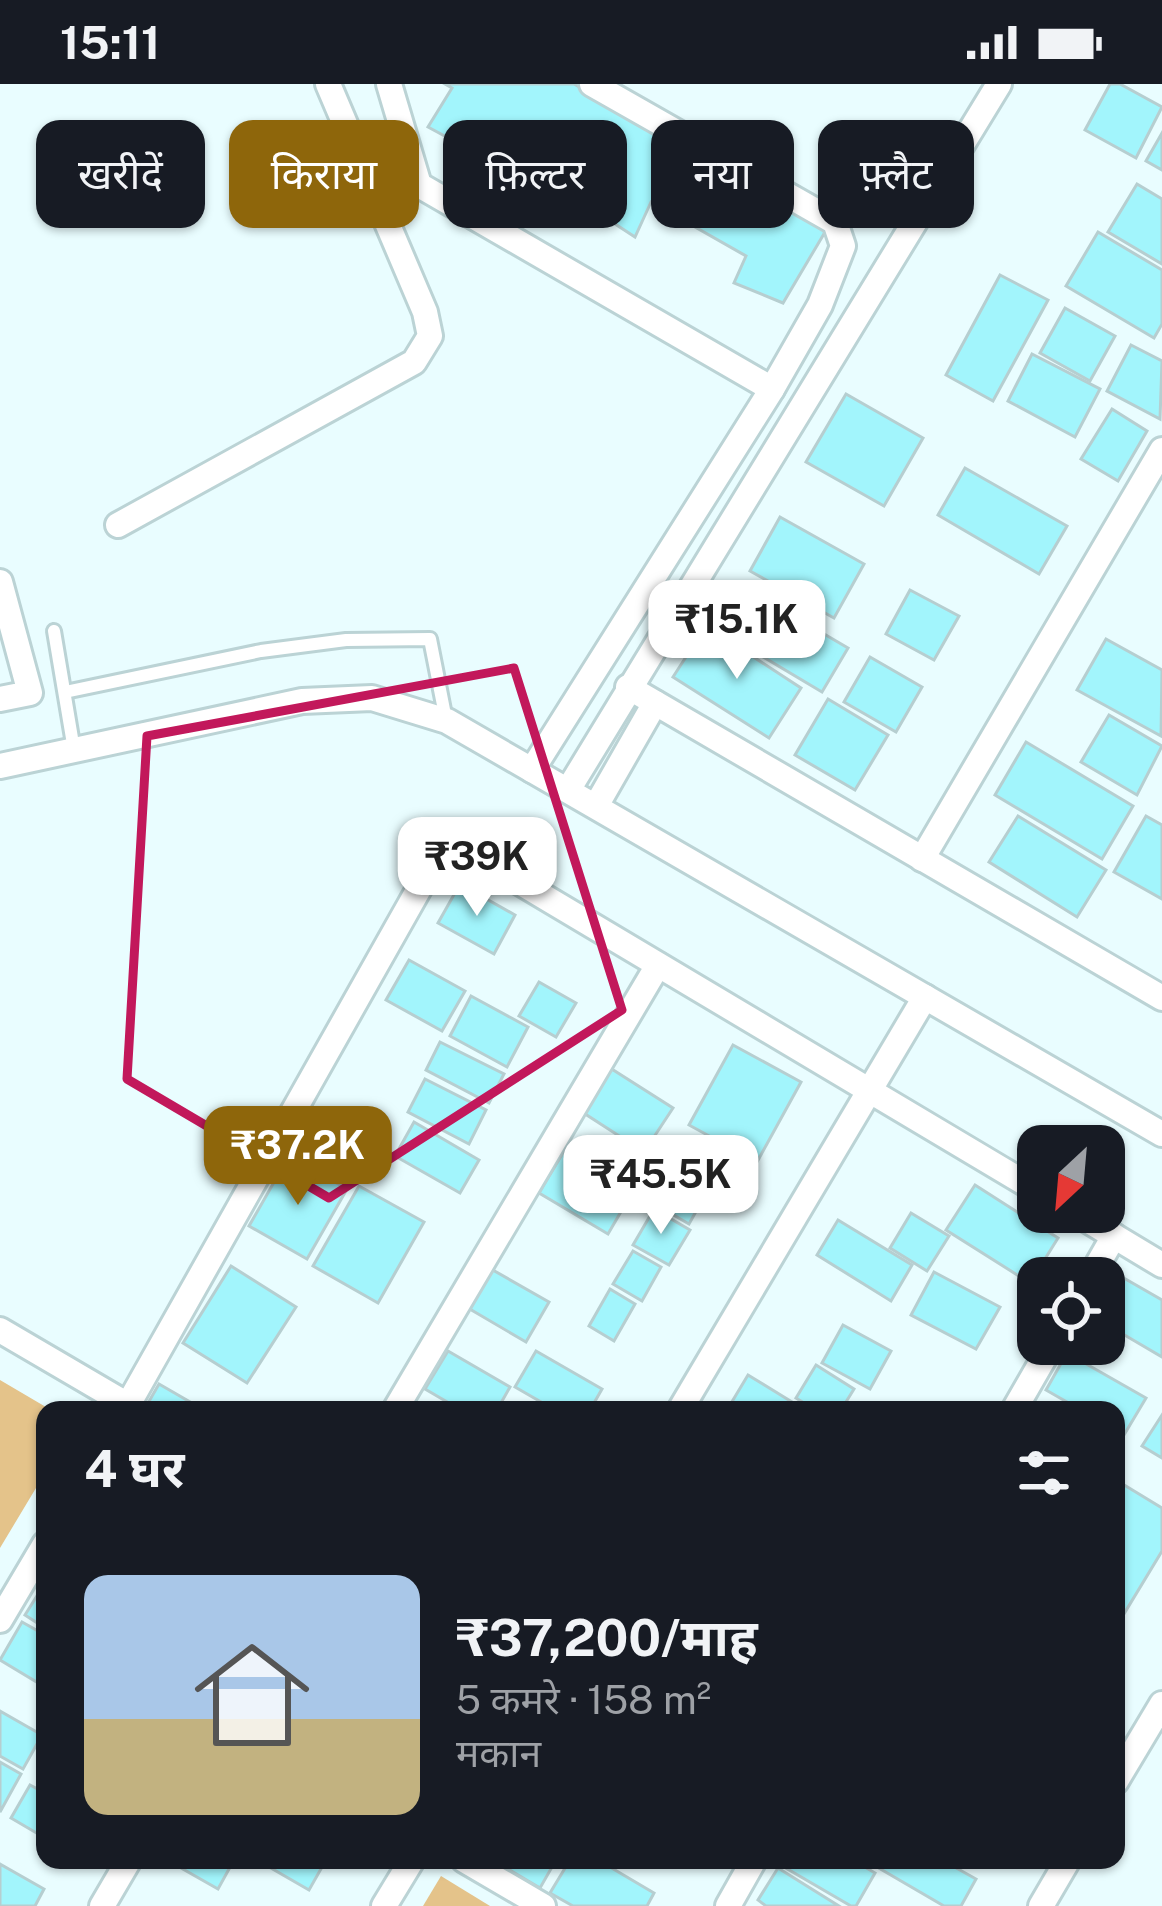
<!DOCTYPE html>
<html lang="hi">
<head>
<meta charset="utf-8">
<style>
  :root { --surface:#171b24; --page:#242831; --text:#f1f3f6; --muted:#9ea1a6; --accent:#8e660b }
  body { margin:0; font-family:"Public Sans","Noto Sans Devanagari",sans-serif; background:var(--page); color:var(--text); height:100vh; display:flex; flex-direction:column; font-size:45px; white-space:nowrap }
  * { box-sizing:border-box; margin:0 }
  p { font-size:39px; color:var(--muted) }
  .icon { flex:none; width:66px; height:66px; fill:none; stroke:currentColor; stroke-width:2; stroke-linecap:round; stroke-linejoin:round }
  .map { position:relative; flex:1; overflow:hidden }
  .drawer { position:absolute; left:36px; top:1317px; width:1089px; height:468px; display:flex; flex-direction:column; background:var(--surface); border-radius:24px; box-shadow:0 3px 9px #0004 }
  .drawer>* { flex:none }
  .banner { position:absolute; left:36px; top:36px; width:1092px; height:108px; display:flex; gap:24px }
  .needle { width:78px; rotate:206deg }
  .buttons { position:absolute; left:1017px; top:1041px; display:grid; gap:24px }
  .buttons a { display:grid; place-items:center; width:108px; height:108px; border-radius:24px; background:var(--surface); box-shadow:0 3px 9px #0004; font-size:60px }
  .price { position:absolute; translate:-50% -102px; padding:0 27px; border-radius:24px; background:#fff; color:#222; font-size:39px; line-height:78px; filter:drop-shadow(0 3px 6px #0008) }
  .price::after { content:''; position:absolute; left:50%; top:72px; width:36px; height:27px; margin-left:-18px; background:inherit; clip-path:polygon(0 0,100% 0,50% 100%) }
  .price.on { background:var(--accent); color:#fff }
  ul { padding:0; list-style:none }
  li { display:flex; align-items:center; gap:36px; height:300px; padding:0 48px }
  li span { display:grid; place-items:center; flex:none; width:336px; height:240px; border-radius:24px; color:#555 }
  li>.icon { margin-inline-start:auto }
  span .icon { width:144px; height:144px; fill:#fffc; stroke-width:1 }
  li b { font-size:51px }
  h2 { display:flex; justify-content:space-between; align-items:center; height:144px; padding:0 48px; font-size:51px }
  .chip { padding:0 42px; border-radius:24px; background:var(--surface); box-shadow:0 3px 9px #0004; font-size:42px; line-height:108px }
  .chip.on { background:var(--accent); color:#fff }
  .status { display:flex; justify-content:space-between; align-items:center; height:84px; padding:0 60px; background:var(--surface); direction:ltr }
  .status svg { height:33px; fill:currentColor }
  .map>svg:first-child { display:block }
</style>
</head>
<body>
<div class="status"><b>15:11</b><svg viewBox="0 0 49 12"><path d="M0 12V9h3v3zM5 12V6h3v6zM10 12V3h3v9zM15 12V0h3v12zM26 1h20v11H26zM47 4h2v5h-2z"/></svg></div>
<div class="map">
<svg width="1162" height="1822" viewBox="0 0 1162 1822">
  <rect width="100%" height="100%" fill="#e9fdff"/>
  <g fill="#e4c38a">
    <polygon points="0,1296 51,1326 45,1326 45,1389 0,1464"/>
    <polygon points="441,1792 490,1822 423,1822"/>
  </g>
  <g fill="#a2f5fc" stroke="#b6ced0" stroke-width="3">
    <polygon points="445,0 574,0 828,143 783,219 734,199 746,172 651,118 635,153 583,119 590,90 499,39 478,70 428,43 452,4"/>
    <polygon points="1110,0 1120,0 1162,23 1136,74 1085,46"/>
    <polygon points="1162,49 1162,86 1146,77"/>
    <polygon points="1137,100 1162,115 1162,180 1108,148"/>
    <polygon points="1098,148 1162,186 1162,240 1154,254 1066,202"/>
    <polygon points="1000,191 1048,216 993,317 946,291"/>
    <polygon points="1065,224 1115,252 1090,297 1040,269"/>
    <polygon points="1131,261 1162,277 1160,335 1107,307"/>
    <polygon points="1032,270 1100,305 1075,353 1008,317"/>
    <polygon points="846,310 923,354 884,422 806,378"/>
    <polygon points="1112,325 1147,347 1118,397 1081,375"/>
    <polygon points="965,384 1067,442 1039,490 938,431"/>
    <polygon points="780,433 864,480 834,534 750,487"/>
    <polygon points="910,506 959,532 934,576 886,550"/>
    <polygon points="773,520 848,564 822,608 748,564"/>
    <polygon points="706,542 801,604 769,654 673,593"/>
    <polygon points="1106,555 1162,586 1161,652 1077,606"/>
    <polygon points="870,573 922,603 896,648 844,618"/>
    <polygon points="828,615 888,651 855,706 795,671"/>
    <polygon points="1109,631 1162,662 1137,711 1081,678"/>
    <polygon points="1026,658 1133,722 1102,775 995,711"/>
    <polygon points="1018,732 1106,786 1077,833 989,778"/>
    <polygon points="1146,732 1162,741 1162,815 1114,788"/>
    <polygon points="460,800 515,831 494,870 438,839"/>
    <polygon points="409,876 465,907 442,947 386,916"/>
    <polygon points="539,898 576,919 556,953 519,932"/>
    <polygon points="471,912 528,943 507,983 450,952"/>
    <polygon points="440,958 504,990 489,1019 426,986"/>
    <polygon points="733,961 801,998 757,1078 689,1041"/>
    <polygon points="607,982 673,1024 644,1068 579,1026"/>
    <polygon points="425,995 486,1026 469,1060 408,1028"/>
    <polygon points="320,1029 373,1058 351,1097 299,1068"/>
    <polygon points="414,1038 479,1076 460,1109 395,1072"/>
    <polygon points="564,1067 633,1107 608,1150 539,1109"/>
    <polygon points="289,1072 347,1105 307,1175 249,1142"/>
    <polygon points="678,1088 708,1106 689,1140 658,1122"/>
    <polygon points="975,1101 1058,1154 1030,1199 946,1146"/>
    <polygon points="359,1102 424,1138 378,1219 313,1182"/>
    <polygon points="654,1125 690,1146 669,1181 633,1161"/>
    <polygon points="911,1129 949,1152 927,1187 890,1164"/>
    <polygon points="838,1136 912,1181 891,1217 817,1171"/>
    <polygon points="633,1167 661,1183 642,1217 613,1200"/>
    <polygon points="231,1182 296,1223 247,1299 183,1259"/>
    <polygon points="491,1185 549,1218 526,1258 468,1224"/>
    <polygon points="934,1188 1000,1223 976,1265 911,1231"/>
    <polygon points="1122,1193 1162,1216 1162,1273 1104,1239 1104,1224"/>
    <polygon points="610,1205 635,1220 614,1257 589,1242"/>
    <polygon points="843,1241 891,1267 870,1305 822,1279"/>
    <polygon points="448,1267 510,1303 497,1326 461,1326 425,1305"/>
    <polygon points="536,1267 602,1305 590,1326 555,1326 515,1303"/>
    <polygon points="1067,1269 1146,1314 1124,1351 1116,1346 1116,1326 1081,1326 1046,1306"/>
    <polygon points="816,1281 854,1305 841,1326 815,1326 796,1314"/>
    <polygon points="748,1291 805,1326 727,1326"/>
    <polygon points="159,1300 204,1326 144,1326"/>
    <polygon points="1162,1331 1162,1374 1142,1362"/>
    <polygon points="1116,1396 1162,1424 1162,1467 1116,1543"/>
    <polygon points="45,1499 45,1544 25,1531"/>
    <polygon points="22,1538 45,1551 45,1603 0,1576"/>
    <polygon points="0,1627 42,1651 23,1685 0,1672"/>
    <polygon points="0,1678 21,1690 0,1728"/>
    <polygon points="30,1701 45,1709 45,1754 11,1734"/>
    <polygon points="167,1776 234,1776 218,1805"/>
    <polygon points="257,1776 326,1776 309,1806"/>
    <polygon points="493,1776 556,1776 540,1804"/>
    <polygon points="570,1776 598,1776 654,1809 647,1822 573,1822 550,1809"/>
    <polygon points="772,1776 853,1776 875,1789 856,1822 851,1822"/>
    <polygon points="881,1776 942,1776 976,1795 961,1822 944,1822 877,1783"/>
    <polygon points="0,1780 44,1805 35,1822 0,1822"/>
    <polygon points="778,1784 839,1822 766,1822 758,1816"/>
  </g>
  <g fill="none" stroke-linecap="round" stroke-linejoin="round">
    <g stroke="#bbd3d5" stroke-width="18">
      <g id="lane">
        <polyline points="54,547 74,666"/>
        <polyline points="65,608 261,567 346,556 430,555 446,636"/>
      </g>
    </g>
    <g stroke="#bbd3d5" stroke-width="30">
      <g id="street">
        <polyline points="389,0 419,101 772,305"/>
        <polyline points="118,441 414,278 430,252 425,228 328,0"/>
        <polyline points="0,498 30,609 0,615"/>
        <polyline points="628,603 1162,914"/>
        <polyline points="0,682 302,617 372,614 447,637 1162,1050"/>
        <polyline points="532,686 772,305 820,221 843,162 835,138 592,0"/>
        <polyline points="568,706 999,0"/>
        <polyline points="596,722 655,619"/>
        <polyline points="922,775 1162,366"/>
        <polyline points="1074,1128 1162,1181"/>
        <polyline points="1090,1194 1114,1152"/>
        <polyline points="0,1246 128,1321"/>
        <polyline points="125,1326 429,787 450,770 474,771 1038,1107"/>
        <polyline points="395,1326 658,881"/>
        <polyline points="680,1326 925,913"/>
        <polyline points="1014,1326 1052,1260"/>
        <polyline points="0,1536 45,1460"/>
        <polyline points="1116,1697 1162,1620"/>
        <polyline points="464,1776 543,1822"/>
        <polyline points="102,1822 129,1776"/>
        <polyline points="384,1822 412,1776"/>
        <polyline points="728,1822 754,1776"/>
        <polyline points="1041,1822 1068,1776"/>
      </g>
    </g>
    <use href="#lane" stroke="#fff" stroke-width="12"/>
    <use href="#street" stroke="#fff" stroke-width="24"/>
  </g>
  <path fill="none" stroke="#c2185b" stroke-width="9" stroke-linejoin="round" d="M514,584L622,926L329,1114L127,995L147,652Z"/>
</svg>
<div class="buttons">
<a><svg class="needle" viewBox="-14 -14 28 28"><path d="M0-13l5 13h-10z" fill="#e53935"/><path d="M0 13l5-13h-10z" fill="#9ea1a6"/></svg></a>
<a><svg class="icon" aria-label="locate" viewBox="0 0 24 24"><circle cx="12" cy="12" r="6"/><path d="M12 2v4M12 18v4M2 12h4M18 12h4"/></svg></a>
</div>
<b class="price" style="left:737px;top:598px">₹15.1K</b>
<b class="price" style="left:477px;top:835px">₹39K</b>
<b class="price on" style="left:298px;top:1124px">₹37.2K</b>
<b class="price" style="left:661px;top:1153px">₹45.5K</b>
<div class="banner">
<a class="chip">खरीदें</a>
<a class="chip on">किराया</a>
<a class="chip">फ़िल्टर</a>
<a class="chip">नया</a>
<a class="chip">फ़्लैट</a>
</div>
<section class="drawer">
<h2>4 घर<svg class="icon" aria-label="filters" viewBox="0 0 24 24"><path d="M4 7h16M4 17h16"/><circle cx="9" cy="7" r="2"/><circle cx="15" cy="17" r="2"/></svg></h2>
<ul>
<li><span style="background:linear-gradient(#a9c7e8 60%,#c2b280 0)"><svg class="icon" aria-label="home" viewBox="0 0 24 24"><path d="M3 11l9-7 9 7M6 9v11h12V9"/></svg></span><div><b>₹37,200/माह</b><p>5 कमरे · 158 m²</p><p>मकान</p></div></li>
</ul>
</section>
</div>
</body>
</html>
